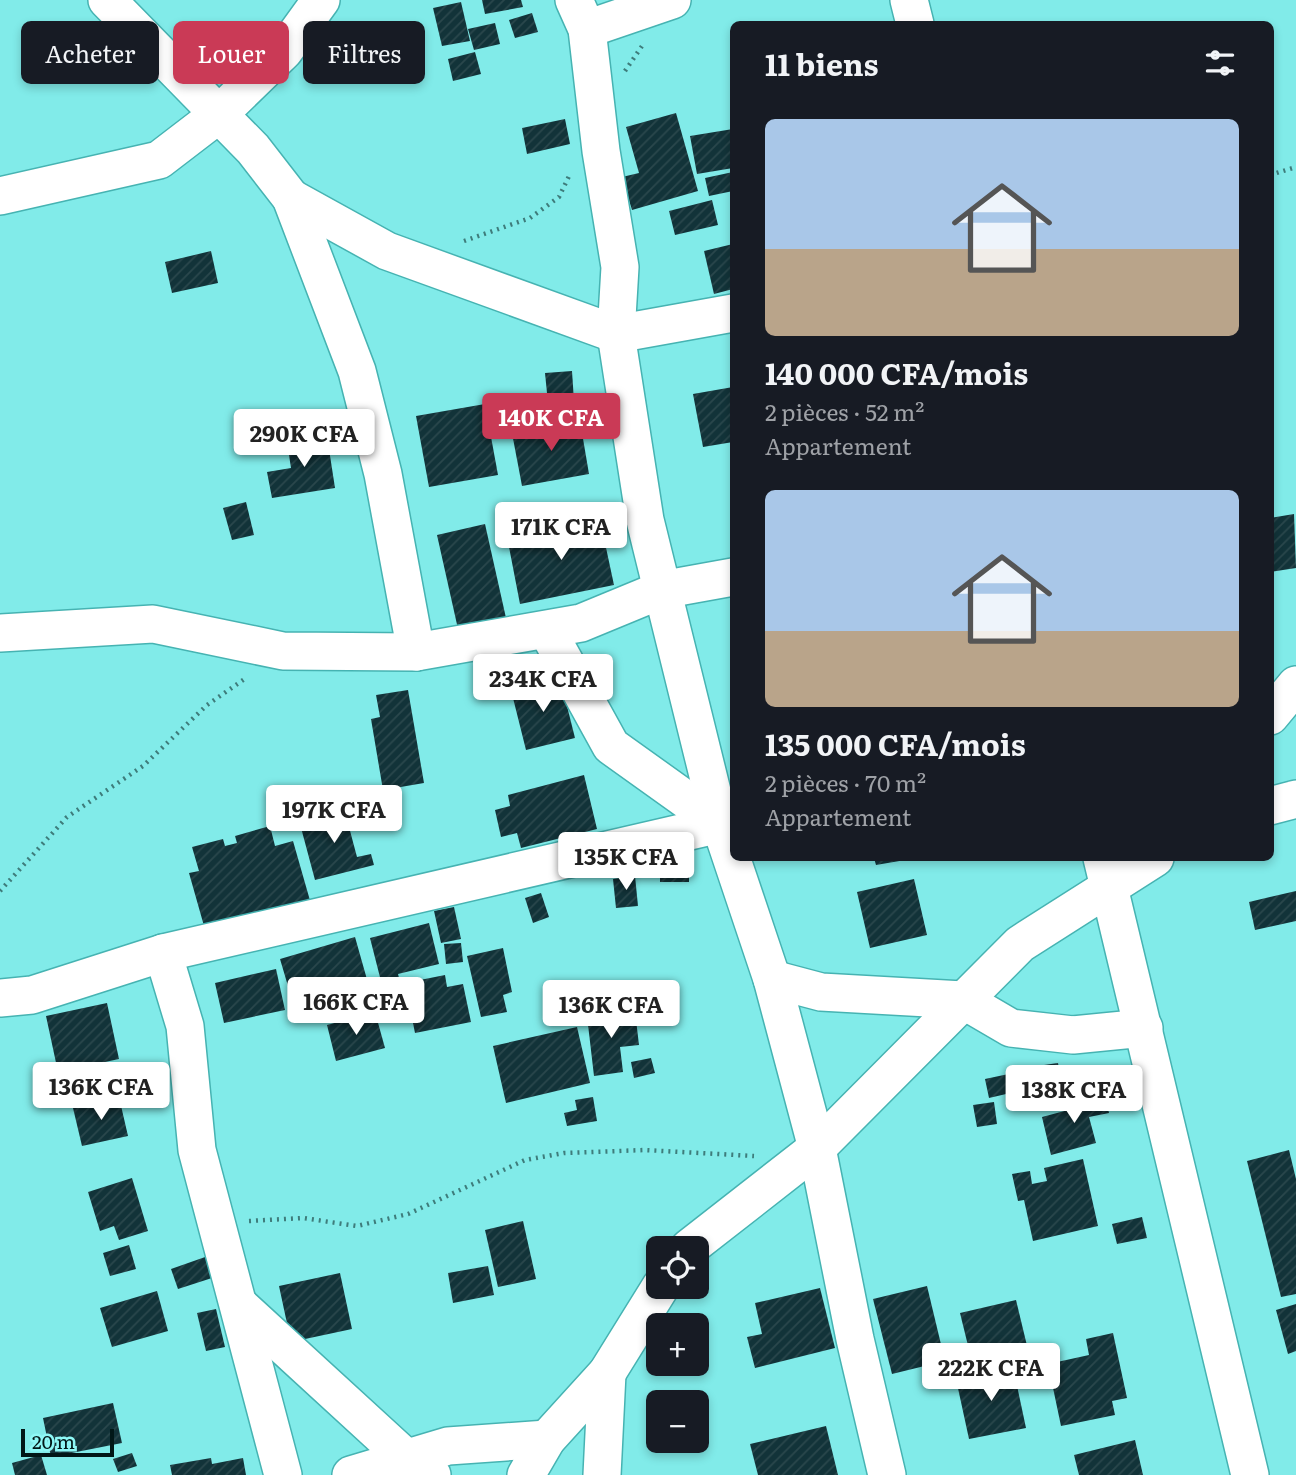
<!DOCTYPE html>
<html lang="fr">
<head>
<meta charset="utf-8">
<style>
  :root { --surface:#171b24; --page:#20242c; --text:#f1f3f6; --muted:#9ea1a6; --accent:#ca3a56 }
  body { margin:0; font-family:Literata,serif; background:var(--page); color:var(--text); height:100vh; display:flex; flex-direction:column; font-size:26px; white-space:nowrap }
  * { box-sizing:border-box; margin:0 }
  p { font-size:23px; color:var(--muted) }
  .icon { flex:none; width:38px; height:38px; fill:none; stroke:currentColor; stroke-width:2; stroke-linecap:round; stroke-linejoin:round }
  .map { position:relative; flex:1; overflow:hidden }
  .drawer { position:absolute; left:730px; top:21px; width:544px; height:840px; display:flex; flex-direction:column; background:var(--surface); border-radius:10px; box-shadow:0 4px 10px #0003 }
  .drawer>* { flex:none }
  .top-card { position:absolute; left:21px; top:21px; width:604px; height:63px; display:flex; gap:14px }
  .tools { position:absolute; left:646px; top:1236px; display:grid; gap:14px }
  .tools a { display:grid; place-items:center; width:63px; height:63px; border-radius:10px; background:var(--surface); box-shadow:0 4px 10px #0003; font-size:35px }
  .scale { position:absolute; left:21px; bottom:18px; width:93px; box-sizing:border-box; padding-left:7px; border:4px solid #011717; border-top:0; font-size:19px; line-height:24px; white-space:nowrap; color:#011717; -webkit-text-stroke:5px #8ef8f6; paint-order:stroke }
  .price { position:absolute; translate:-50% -60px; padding:0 16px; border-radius:7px; background:#fff; color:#222; font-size:23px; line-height:46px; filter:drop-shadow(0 2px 4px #0008) }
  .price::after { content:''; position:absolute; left:50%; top:42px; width:21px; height:16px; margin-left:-10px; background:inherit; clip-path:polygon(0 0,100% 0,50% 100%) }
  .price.current { background:var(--accent); color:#fff }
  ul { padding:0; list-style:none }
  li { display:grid; align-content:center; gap:14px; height:371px; padding:0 35px }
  li span { display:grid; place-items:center; height:217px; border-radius:10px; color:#555 }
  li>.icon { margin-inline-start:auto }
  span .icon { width:126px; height:126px; fill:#fffc; stroke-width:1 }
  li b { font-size:30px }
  h2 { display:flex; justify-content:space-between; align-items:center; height:84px; padding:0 35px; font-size:30px }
  .tag { padding:0 24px; border-radius:10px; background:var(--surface); box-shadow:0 4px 10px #0003; font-size:24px; line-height:63px }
  .tag.current { background:var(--accent); color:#fff }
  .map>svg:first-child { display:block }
</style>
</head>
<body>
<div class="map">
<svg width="1296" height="1475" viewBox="0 0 1296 1475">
  <defs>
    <pattern id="building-hatch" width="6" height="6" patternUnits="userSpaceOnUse" patternTransform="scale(1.75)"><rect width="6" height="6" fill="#123339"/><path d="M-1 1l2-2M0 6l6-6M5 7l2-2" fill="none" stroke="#2a474c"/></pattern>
  </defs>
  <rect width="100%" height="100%" fill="#81ebe9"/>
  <g fill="url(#building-hatch)">
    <polygon points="482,0 521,0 523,7 485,14"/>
    <polygon points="461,2 470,41 442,46 433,8"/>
    <polygon points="532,13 538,32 515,38 509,20"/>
    <polygon points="495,23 500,44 474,50 468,29"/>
    <polygon points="475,52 481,74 453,81 448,59"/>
    <polygon points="676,113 698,191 632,210 622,177 639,173 626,127"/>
    <polygon points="565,119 570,144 527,154 522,128"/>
    <polygon points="733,129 733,168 697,174 690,136"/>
    <polygon points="733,172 733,191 709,196 705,178"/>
    <polygon points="712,200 718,225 675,235 669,211"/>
    <polygon points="733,244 733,289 714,294 704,251"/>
    <polygon points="211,251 218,283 172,293 165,262"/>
    <polygon points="572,371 574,401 548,403 545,373"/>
    <polygon points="733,387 733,442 703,447 693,394"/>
    <polygon points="485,404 498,475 429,487 416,416"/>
    <polygon points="580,421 589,474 522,486 512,433"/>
    <polygon points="327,436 335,488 272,498 267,472 291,468 287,442"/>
    <polygon points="246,502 254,535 232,540 223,508"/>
    <polygon points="1294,514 1296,568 1270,572 1270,518"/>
    <polygon points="583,518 586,532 602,529 614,585 520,604 509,547 530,543 528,529"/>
    <polygon points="485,524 506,618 458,629 437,535"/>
    <polygon points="560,678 575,738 526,750 511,690"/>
    <polygon points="408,690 424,783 383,790 371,719 380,717 376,695"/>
    <polygon points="584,775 597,829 521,848 517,833 501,837 495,810 510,806 508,795"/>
    <polygon points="360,809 364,823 349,827 357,857 371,854 374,865 315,880 300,824"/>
    <polygon points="270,826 275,846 293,841 311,904 206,933 189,873 199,871 192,847 223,839 225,846 237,843 235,836"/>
    <polygon points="874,858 911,858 911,859 876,865"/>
    <polygon points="689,863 689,882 660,882 660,864"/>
    <polygon points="635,876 638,906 616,908 613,879"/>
    <polygon points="914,879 927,935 870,948 857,892"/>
    <polygon points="1296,891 1296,921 1255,930 1249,902"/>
    <polygon points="541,893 549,917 533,923 525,898"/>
    <polygon points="454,907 461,939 441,943 434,911"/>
    <polygon points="429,923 439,964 398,974 402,989 384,993 370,938"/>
    <polygon points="355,937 368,983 357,986 361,1001 298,1020 280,959"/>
    <polygon points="461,943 463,962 446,964 444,944"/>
    <polygon points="503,948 512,992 503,995 507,1012 481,1017 467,956"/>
    <polygon points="276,969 285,1010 224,1023 215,983"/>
    <polygon points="445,975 447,987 463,984 471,1022 415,1033 405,983"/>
    <polygon points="107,1003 119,1059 58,1072 46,1016"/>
    <polygon points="635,1011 639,1045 620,1047 623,1072 594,1076 587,1016"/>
    <polygon points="375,1012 385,1048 336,1061 327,1025"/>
    <polygon points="577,1027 590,1083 506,1103 493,1046"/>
    <polygon points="651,1058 655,1073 634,1078 631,1062"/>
    <polygon points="1058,1063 1064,1098 1036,1102 1030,1067"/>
    <polygon points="1023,1071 1027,1089 989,1098 985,1079"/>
    <polygon points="1104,1091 1109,1113 1089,1117 1096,1143 1051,1155 1042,1117 1087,1105 1085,1095"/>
    <polygon points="119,1097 128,1136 82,1146 73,1108"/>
    <polygon points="593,1097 597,1121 567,1126 564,1113 577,1110 575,1100"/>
    <polygon points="994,1102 997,1124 977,1127 973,1105"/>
    <polygon points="1289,1150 1296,1179 1296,1294 1281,1297 1247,1161"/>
    <polygon points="1083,1159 1098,1226 1033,1241 1024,1200 1018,1201 1012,1174 1030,1171 1032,1184 1047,1181 1044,1168"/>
    <polygon points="132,1178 148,1231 119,1240 114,1226 100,1231 88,1192"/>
    <polygon points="1142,1217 1147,1238 1117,1244 1112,1224"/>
    <polygon points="523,1221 536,1279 498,1287 485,1230"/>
    <polygon points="129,1245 136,1269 110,1276 103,1253"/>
    <polygon points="208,1256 215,1277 178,1289 171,1269"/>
    <polygon points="488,1266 494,1295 453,1303 448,1273"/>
    <polygon points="340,1273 352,1329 291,1342 279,1286"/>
    <polygon points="927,1286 945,1361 892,1374 873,1299"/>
    <polygon points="820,1288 835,1348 755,1368 747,1337 762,1334 755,1303"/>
    <polygon points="157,1291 168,1331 112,1347 100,1308"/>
    <polygon points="1016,1300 1029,1354 973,1366 960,1313"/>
    <polygon points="1296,1304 1296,1351 1288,1354 1276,1310"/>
    <polygon points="216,1309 225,1347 206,1351 197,1313"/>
    <polygon points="1113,1333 1127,1398 1112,1401 1115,1415 1061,1426 1048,1364 1089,1355 1086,1339"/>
    <polygon points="1013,1367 1026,1428 969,1439 956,1379"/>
    <polygon points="113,1403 122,1443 51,1457 43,1418"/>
    <polygon points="826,1426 838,1475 758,1475 750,1444"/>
    <polygon points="1135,1440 1143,1475 1079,1475 1074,1455"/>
    <polygon points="132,1453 137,1466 118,1472 113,1459"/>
    <polygon points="41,1455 47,1475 15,1475 12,1463"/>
    <polygon points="211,1458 212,1464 243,1458 246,1475 172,1475 170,1465"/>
  </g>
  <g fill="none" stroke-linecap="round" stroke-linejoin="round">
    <g stroke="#46b3b2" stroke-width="40">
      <g id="street">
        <polyline points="107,0 253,149 291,198 357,371 383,474 416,652"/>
        <polyline points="574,0 587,29 601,151 620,267 616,334 645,520 720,824 772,979 817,1148 855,1339 887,1475"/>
        <polyline points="909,0 915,24"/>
        <polyline points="587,29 672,0"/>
        <polyline points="0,196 159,160 219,114 284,51 321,0"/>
        <polyline points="291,198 387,251 616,334 733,313"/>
        <polyline points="547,630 611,746 720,824"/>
        <polyline points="0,633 153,624 283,651 416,652 581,623 661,590 733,577"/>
        <polyline points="1270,716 1296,685"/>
        <polyline points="1270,806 1296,799"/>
        <polyline points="1102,858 1250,1475"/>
        <polyline points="163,953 185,1026 197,1150 283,1475"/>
        <polyline points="772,979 821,992 963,1000 1011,1028 1073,1035 1144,1028"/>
        <polyline points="0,998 32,995 163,953 720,824"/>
        <polyline points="689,1248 817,1148 1020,944 1155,858"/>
        <polyline points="239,1305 407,1459 432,1475"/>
        <polyline points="351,1475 448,1446 547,1439"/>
        <polyline points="526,1475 547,1439 607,1373 661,1286"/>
        <polyline points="602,1475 607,1373"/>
      </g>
    </g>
    <g stroke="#3e7c7b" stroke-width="4.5" stroke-dasharray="2 5" stroke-linecap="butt">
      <polyline points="625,71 642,46"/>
      <polyline points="1270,175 1296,167"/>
      <polyline points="464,241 530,218 559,197 570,174"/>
      <polyline points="0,891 67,817 143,766 207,705 246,678"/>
      <polyline points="249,1221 303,1218 357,1226 408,1214 525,1160 564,1153 645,1150 754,1156"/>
    </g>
    <use href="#street" stroke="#fff" stroke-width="37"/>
  </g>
</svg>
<div class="tools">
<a><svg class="icon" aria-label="locate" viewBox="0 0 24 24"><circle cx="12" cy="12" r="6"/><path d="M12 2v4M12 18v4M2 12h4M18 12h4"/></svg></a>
<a>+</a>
<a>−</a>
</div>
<div class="scale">20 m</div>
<b class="price current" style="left:551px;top:453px">140K CFA</b>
<b class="price" style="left:304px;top:469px">290K CFA</b>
<b class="price" style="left:561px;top:562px">171K CFA</b>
<b class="price" style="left:543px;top:714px">234K CFA</b>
<b class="price" style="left:334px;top:845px">197K CFA</b>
<b class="price" style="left:626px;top:892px">135K CFA</b>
<b class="price" style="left:356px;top:1037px">166K CFA</b>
<b class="price" style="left:611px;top:1040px">136K CFA</b>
<b class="price" style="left:101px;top:1122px">136K CFA</b>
<b class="price" style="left:1074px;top:1125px">138K CFA</b>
<b class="price" style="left:991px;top:1403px">222K CFA</b>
<div class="top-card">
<a class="tag">Acheter</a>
<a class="tag current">Louer</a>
<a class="tag">Filtres</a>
</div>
<section class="drawer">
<h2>11 biens<svg class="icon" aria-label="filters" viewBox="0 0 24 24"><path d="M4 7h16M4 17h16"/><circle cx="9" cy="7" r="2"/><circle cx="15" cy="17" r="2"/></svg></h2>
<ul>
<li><span style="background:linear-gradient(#a9c7e8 60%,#b9a48a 0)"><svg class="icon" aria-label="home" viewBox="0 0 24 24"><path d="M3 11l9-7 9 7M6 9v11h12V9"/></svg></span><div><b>140 000 CFA/mois</b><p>2 pièces · 52 m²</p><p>Appartement</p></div></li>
<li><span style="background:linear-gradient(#a9c7e8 65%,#b9a48a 0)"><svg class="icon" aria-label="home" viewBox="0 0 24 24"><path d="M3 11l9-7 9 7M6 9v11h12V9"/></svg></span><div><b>135 000 CFA/mois</b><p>2 pièces · 70 m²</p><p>Appartement</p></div></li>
</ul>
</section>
</div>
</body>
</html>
